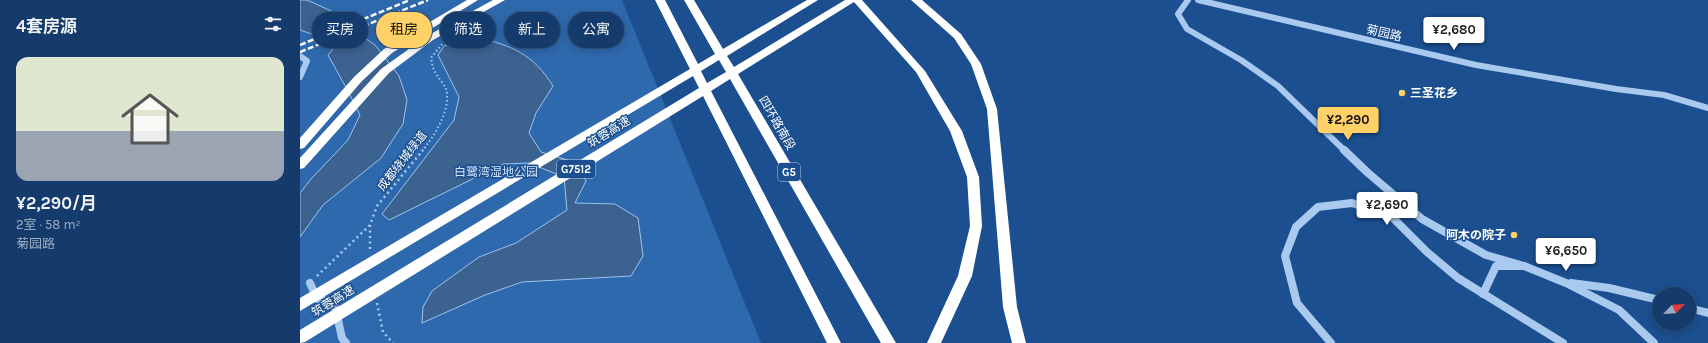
<!DOCTYPE html>
<html lang="zh">
<head>
<meta charset="utf-8">
<style>
  :root { --surface:#143b6b; --page:#214673; --text:#f1f3f6; --muted:#9dadc1; --line:#33557e; --accent:#ffd166 }
  body { margin:0; font-family:Karla,"Noto Sans SC","Noto Sans JP",sans-serif; background:var(--page); color:var(--text); height:100vh; display:flex; flex-direction:column; font-size:15px; white-space:nowrap }
  * { box-sizing:border-box; margin:0 }
  p { font-size:13px; color:var(--muted) }
  .icon { flex:none; width:22px; height:22px; fill:none; stroke:currentColor; stroke-width:2; stroke-linecap:round; stroke-linejoin:round }
  .map { position:relative; flex:1; overflow:hidden }
  .sheet { display:flex; flex-direction:column; background:var(--surface); width:300px }
  .sheet>* { flex:none }
  .banner { position:absolute; left:12px; top:12px; width:380px; height:36px; display:flex; gap:8px }
  .needle { width:26px; rotate:65deg }
  .fabs { position:absolute; left:1352px; top:287px; display:grid; gap:8px }
  .fabs a { display:grid; place-items:center; width:44px; height:44px; border-radius:50%; background:var(--surface); box-shadow:0 2px 10px #0003,0 0 0 1px var(--line); font-size:20px }
  .price { position:absolute; translate:-50% -34px; padding:0 9px; border-radius:4px; background:#fff; color:#222; font-size:13px; line-height:26px; filter:drop-shadow(0 1px 2px #0008) }
  .price::after { content:''; position:absolute; left:50%; top:24px; width:12px; height:9px; margin-left:-6px; background:inherit; clip-path:polygon(0 0,100% 0,50% 100%) }
  .price.active { background:var(--accent); color:#111 }
  ul { padding:0; list-style:none }
  li { display:grid; align-content:center; gap:8px; height:212px; padding:0 16px }
  li span { display:grid; place-items:center; height:124px; border-radius:12px; color:#555 }
  li>.icon { margin-inline-start:auto }
  span .icon { width:72px; height:72px; fill:#fffc; stroke-width:1 }
  li b { font-size:17px }
  h2 { display:flex; justify-content:space-between; align-items:center; height:48px; padding:0 16px; font-size:17px }
  .chip { padding:0 14px; border-radius:18px; background:var(--surface); box-shadow:0 2px 10px #0003,0 0 0 1px var(--line); font-size:14px; line-height:36px }
  .chip.active { background:var(--accent); color:#111 }
  main { display:flex; flex:1; min-height:0 }
  .map>svg:first-child { display:block }
</style>
</head>
<body>
<main>
<section class="sheet">
<h2>4套房源<svg class="icon" aria-label="filters" viewBox="0 0 24 24"><path d="M4 7h16M4 17h16"/><circle cx="9" cy="7" r="2"/><circle cx="15" cy="17" r="2"/></svg></h2>
<ul>
<li><span style="background:linear-gradient(#dfe7d0 60%,#9aa5b1 0)"><svg class="icon" aria-label="home" viewBox="0 0 24 24"><path d="M3 11l9-7 9 7M6 9v11h12V9"/></svg></span><div><b>¥2,290/月</b><p>2室 · 58 m²</p><p>菊园路</p></div></li>
</ul>
</section>
<div class="map">
<svg width="1408" height="343" viewBox="0 0 1408 343">
  <rect width="100%" height="100%" fill="#1b4f8f"/>
  <polygon fill="#2e69ad" points="0,0 322,0 461,343 0,343"/>
  <g fill="#3c6290" stroke="#9cc4f0">
    <polygon points="0,0 7,0 49,19 51,29 75,45 99,76 107,100 103,124 81,158 23,205 0,237 0,193 11,179 48,140 60,115 48,91 28,55 34,48 23,38 0,30"/>
    <path d="M176,37C213,46 233,54 253,86L236,113L229,133L241,152L274,162L286,181L275,203L315,204L338,218L343,256L331,276L222,282L185,295L122,323L123,307L132,291L179,257L216,243L267,210L264,177L229,163L203,164L89,220L82,214L154,120L159,97L138,55L144,46Z"/>
  </g>
  <g fill="none" stroke-linecap="round" stroke-linejoin="round">
    <path stroke="#a9c9ee" stroke-width="2" stroke-dasharray="1.5 2.5" stroke-linecap="butt" d="M122,151C134,137 152,108 146,89C143,82 137,77 134,70C132,66 132,62 131,58L142,44"/>
    <g stroke="#a9c9ee" stroke-width="2.5" stroke-dasharray="2 3.5" stroke-linecap="butt">
      <polyline points="70,249 70,225 77,206 123,150"/>
      <polyline points="17,276 70,225"/>
      <polyline points="77,303 83,332 93,343"/>
    </g>
    <g stroke="#a9c9ee" stroke-width="6">
      <polyline points="888,0 878,14 887,29 941,60 978,86 1045,151"/>
      <polyline points="898,0 1176,65 1316,89 1364,95 1408,108"/>
      <polyline points="0,56 7,61 0,77"/>
    </g>
    <g stroke="#a9c9ee" stroke-width="8">
      <polyline points="1044,150 1067,172 1122,219 1186,255 1224,266"/>
      <polyline points="10,283 17,299 34,302 42,338 46,343"/>
      <polyline points="1271,283 1309,288 1359,300"/>
      <polyline points="1183,294 1196,266 1224,266 1266,283 1319,310 1354,343"/>
      <polyline points="1389,308 1408,313"/>
      <polyline points="1031,343 997,303 985,256 996,227 1018,207 1052,203 1091,216 1127,252 1158,278 1263,343"/>
    </g>
    <g fill="#fff" fill-rule="evenodd">
      <polygon points="167,0 178,0 92,53 62,81 4,148 0,149 0,138 54,77 84,49"/>
      <polygon points="193,0 205,0 133,40 89,73 4,168 0,169 0,158 81,69 127,36"/>
      <path d="M355,0H365L398,64L415,54L384,0H394L423,49L507,0H518L427,56L434,67L545,0H562L625,71L662,131L679,177L682,226L672,276L641,343H627L658,276L670,226L667,177L650,131L616,72L554,2L438,74L596,343H581L430,79L411,91L541,343H527L403,96L5,342L0,343V330L399,88L393,76L0,311V298L390,69ZM419,60L426,72L407,83L401,71Z"/>
      <polygon points="611,0 622,0 661,34 681,64 697,109 717,307 726,343 712,343 703,307 687,109 671,64 654,38"/>
    </g>
    <g stroke="#fff" stroke-width="2.5" stroke-dasharray="6 2.5" stroke-linecap="butt">
      <polyline points="0,45 110,0"/>
      <polyline points="0,52 128,0"/>
    </g>
  </g>
  <g fill="#ffd166" stroke="#1b4f8f" stroke-width="1.5">
    <circle cx="1102" cy="93" r="4"/>
    <circle cx="1214" cy="235" r="4"/>
  </g>
  <g text-anchor="middle" dominant-baseline="central" stroke-width="3" stroke-linejoin="round" paint-order="stroke">
    <g fill="#1b4f8f" stroke="#bbcadd" stroke-width="1">
      <rect x="257" y="160" width="38" height="18" rx="3"/>
      <rect x="478" y="163" width="22" height="18" rx="3"/>
    </g>
    <g font-size="11" font-weight="bold" fill="#fff">
      <text x="276" y="169">G7512</text>
      <text x="489" y="172">G5</text>
    </g>
    <g font-size="12" fill="#fff" stroke="#1b4f8f">
      <text transform="translate(1084 33) rotate(13)">菊园路</text>
      <text transform="translate(477 123) rotate(60)">四环路南段</text>
      <text transform="translate(309 132) rotate(-32)">筑蓉高速</text>
      <text transform="translate(102 161) rotate(-52)">成都绕城绿道</text>
      <text transform="translate(33 301) rotate(-32)">筑蓉高速</text>
    </g>
    <g font-size="12" font-weight="bold" fill="#fff" stroke="#1b4f8f" text-anchor="start">
      <text x="1110" y="93">三圣花乡</text>
      <text x="1206" y="235" text-anchor="end">阿木の院子</text>
    </g>
    <g font-size="12" fill="#cfe3fa" stroke="#1b4f8f">
      <text x="196" y="172">白鹭湾湿地公园</text>
    </g>
  </g>
</svg>
<div class="fabs">
<a><svg class="needle" viewBox="-14 -14 28 28"><path d="M0-13l5 13h-10z" fill="#e53935"/><path d="M0 13l5-13h-10z" fill="#9dadc1"/></svg></a>
</div>
<b class="price" style="left:1154px;top:51px">¥2,680</b>
<b class="price active" style="left:1048px;top:141px">¥2,290</b>
<b class="price" style="left:1087px;top:226px">¥2,690</b>
<b class="price" style="left:1266px;top:272px">¥6,650</b>
<div class="banner">
<a class="chip">买房</a>
<a class="chip active">租房</a>
<a class="chip">筛选</a>
<a class="chip">新上</a>
<a class="chip">公寓</a>
</div>
</div>
</main>
</body>
</html>
